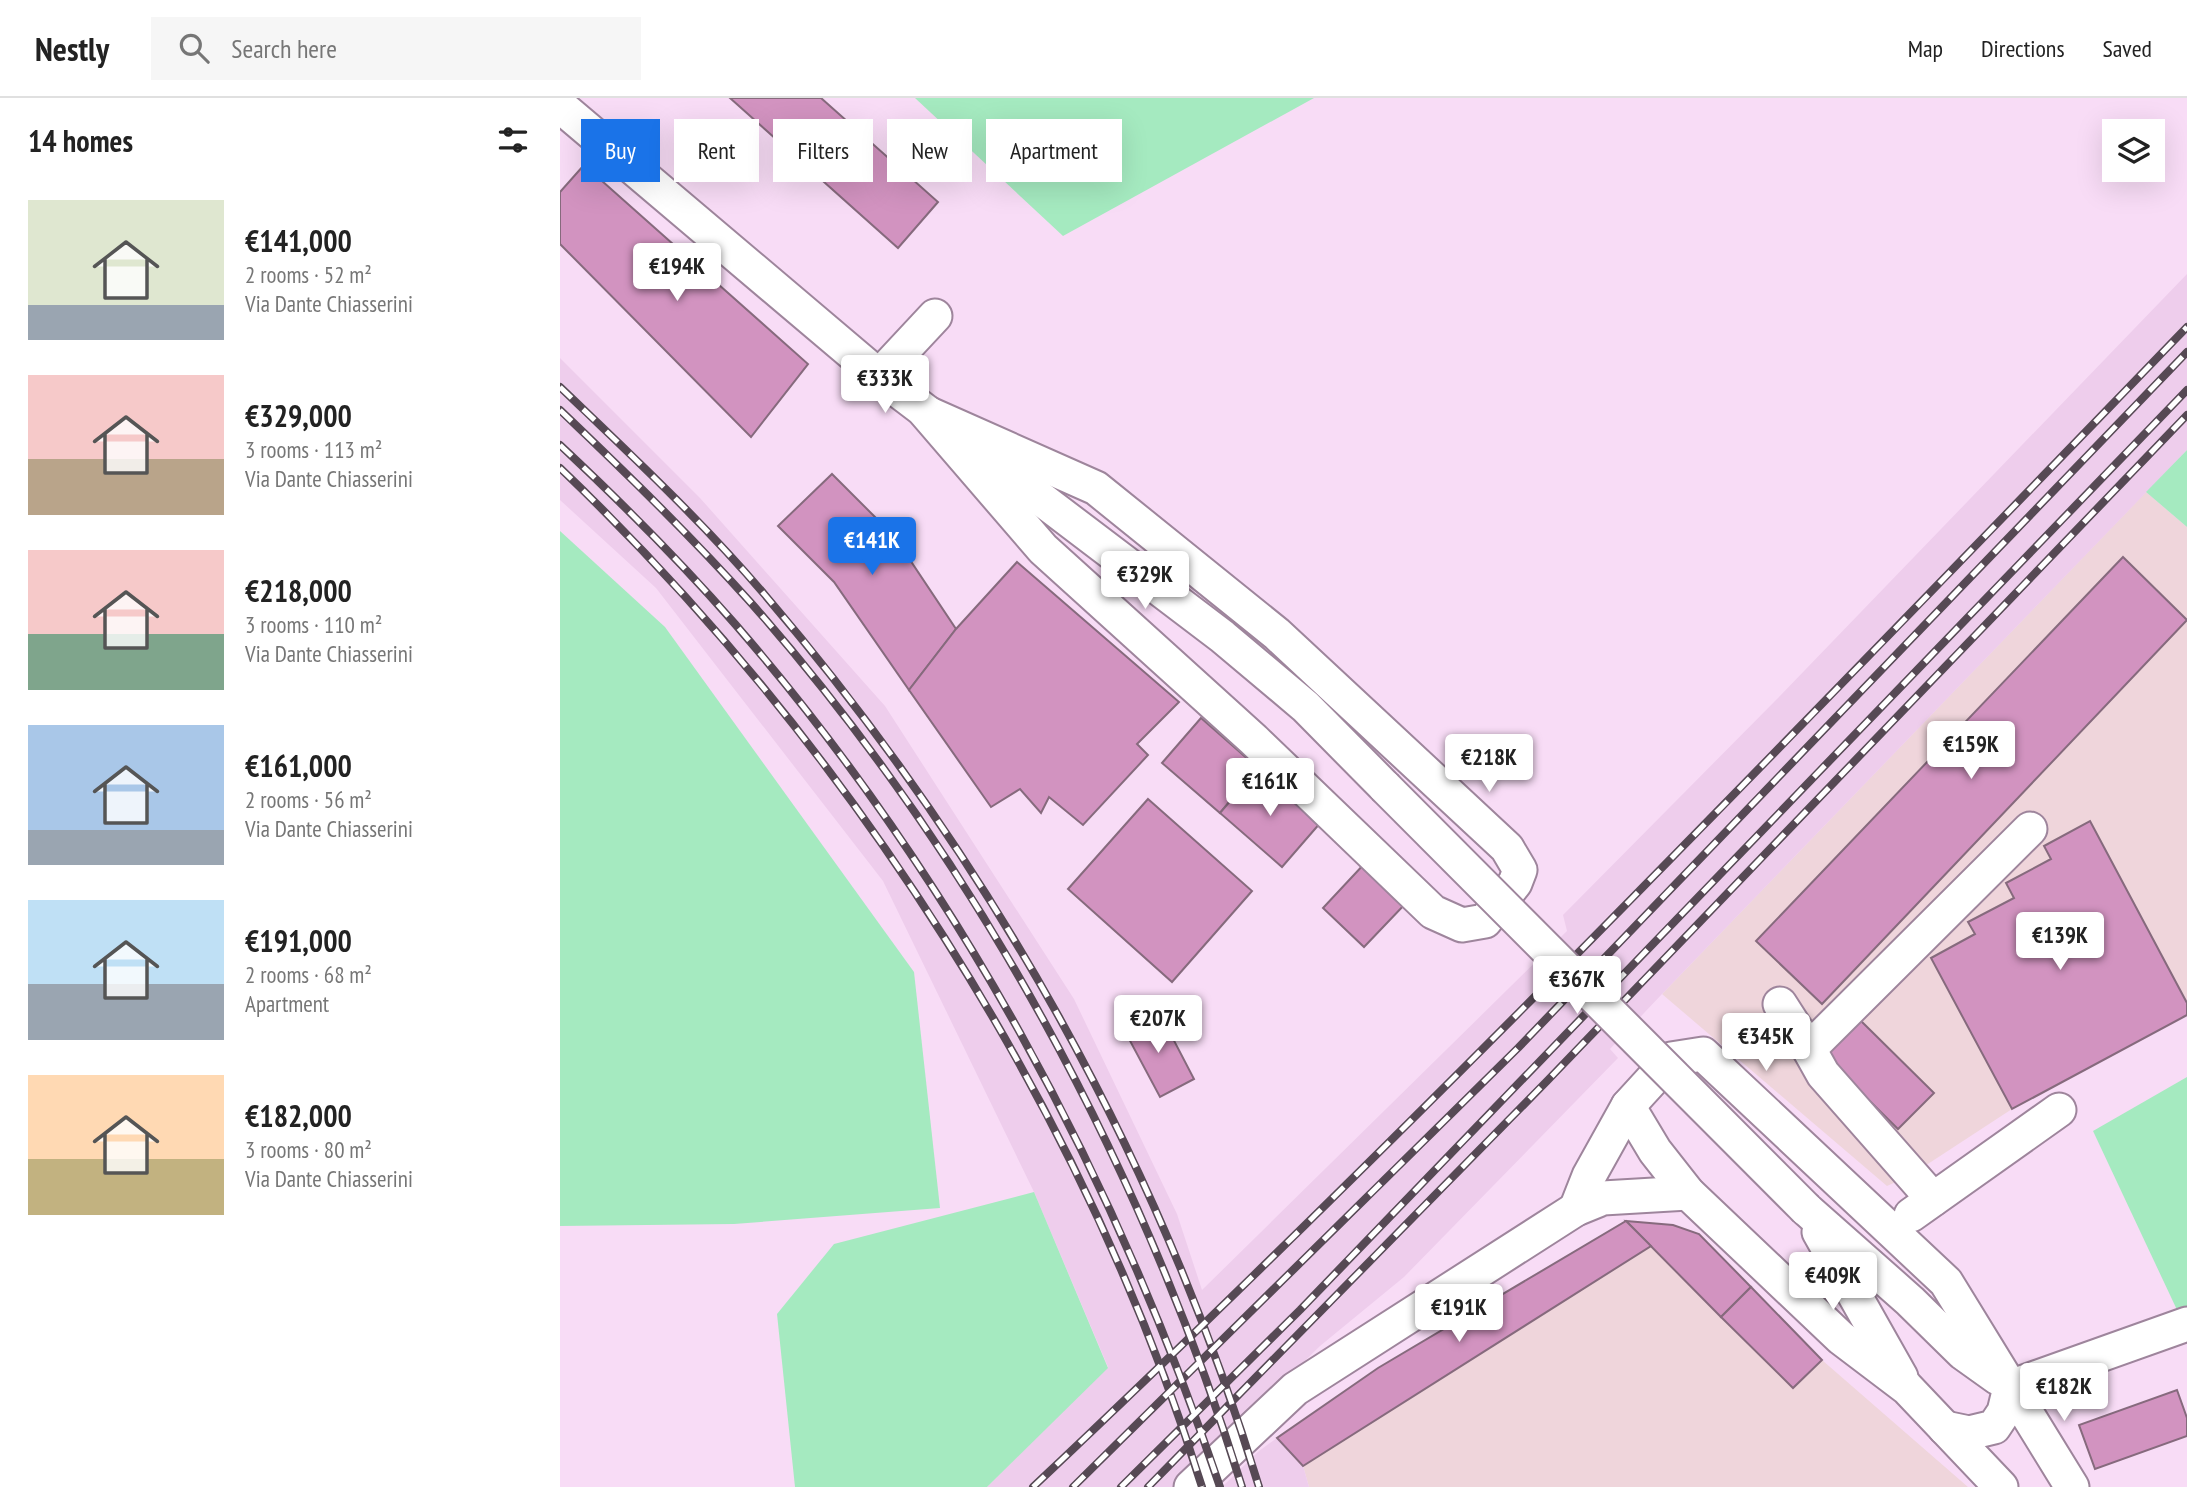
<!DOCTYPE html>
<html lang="en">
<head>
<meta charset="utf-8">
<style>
  :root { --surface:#fff; --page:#f6f6f6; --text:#222; --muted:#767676; --line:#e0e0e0; --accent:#1a73e8 }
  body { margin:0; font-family:"PT Sans Narrow",sans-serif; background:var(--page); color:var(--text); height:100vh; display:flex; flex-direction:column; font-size:26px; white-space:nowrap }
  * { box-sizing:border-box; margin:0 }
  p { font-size:23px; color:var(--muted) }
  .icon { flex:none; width:38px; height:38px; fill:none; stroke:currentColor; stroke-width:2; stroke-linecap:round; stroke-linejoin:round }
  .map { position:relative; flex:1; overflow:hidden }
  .panel { display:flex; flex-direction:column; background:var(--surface); width:560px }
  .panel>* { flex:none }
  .guide { position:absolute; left:21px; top:21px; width:665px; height:63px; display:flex; gap:14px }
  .fabs { position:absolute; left:1542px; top:21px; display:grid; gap:14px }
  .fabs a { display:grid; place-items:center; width:63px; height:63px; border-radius:0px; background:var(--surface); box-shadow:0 7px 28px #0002; font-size:35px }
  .price { position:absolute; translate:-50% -60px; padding:0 16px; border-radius:7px; background:#fff; color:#222; font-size:23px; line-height:46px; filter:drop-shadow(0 2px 4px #0008) }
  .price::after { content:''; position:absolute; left:50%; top:42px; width:21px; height:16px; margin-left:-10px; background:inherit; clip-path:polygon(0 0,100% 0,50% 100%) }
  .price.selected { background:var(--accent); color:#fff }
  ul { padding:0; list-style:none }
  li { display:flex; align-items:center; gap:21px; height:175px; padding:0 28px }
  li span { display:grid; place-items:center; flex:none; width:196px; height:140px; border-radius:0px; color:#555 }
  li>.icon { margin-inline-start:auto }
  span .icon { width:84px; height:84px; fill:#fffc; stroke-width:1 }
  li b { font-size:30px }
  h2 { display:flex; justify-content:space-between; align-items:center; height:84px; padding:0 28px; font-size:30px }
  .pill { padding:0 24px; border-radius:0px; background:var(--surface); box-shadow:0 7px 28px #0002; font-size:24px; line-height:63px }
  .pill.selected { background:var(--accent); color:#fff }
  header { display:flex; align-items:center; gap:42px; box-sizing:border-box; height:98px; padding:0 35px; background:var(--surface); border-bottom:2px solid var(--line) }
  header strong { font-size:33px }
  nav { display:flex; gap:38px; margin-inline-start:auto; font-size:24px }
  .search { width:490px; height:63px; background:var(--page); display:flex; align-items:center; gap:18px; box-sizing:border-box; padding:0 24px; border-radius:0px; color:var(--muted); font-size:26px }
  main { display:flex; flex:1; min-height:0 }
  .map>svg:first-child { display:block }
</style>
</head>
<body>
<header>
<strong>Nestly</strong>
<div class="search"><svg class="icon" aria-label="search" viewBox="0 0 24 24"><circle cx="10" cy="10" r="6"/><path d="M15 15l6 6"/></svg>Search here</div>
<nav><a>Map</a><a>Directions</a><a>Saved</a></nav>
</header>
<main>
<section class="panel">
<h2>14 homes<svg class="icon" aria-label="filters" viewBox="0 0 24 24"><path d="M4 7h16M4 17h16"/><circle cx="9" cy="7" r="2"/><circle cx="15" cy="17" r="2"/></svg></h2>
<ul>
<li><span style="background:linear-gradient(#dfe7d0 75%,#9aa5b1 0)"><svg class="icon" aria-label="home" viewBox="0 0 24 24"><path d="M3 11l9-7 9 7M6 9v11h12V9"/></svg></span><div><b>€141,000</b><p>2 rooms · 52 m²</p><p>Via Dante Chiasserini</p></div></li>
<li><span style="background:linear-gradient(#f6c9c9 60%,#b9a48a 0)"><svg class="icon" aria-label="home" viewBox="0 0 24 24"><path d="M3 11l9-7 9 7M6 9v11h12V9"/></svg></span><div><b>€329,000</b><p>3 rooms · 113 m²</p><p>Via Dante Chiasserini</p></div></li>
<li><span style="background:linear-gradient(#f6c9c9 60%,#7fa58c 0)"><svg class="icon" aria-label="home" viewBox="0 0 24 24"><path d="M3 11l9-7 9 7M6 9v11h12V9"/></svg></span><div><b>€218,000</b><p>3 rooms · 110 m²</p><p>Via Dante Chiasserini</p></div></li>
<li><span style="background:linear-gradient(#a9c7e8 75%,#9aa5b1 0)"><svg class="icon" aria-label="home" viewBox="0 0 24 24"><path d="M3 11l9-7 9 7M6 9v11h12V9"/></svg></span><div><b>€161,000</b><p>2 rooms · 56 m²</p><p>Via Dante Chiasserini</p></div></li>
<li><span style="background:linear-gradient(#bfe0f5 60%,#9aa5b1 0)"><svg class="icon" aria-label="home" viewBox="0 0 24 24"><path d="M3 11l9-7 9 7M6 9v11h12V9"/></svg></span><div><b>€191,000</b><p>2 rooms · 68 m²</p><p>Apartment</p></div></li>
<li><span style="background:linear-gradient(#ffd9b3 60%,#c2b280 0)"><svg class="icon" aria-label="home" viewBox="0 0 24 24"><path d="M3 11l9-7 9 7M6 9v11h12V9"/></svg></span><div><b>€182,000</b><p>3 rooms · 80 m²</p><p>Via Dante Chiasserini</p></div></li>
</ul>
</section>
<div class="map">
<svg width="1627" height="1389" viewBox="0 0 1627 1389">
  <rect width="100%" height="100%" fill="#f8dcf6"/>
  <g fill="#efd5db">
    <polygon points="1586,394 1627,429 1627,917 1452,1011 1351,1077 1327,1088 1102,896"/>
    <polygon points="1066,1123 1113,1127 1139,1136 1262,1262 1408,1389 749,1389 743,1368 818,1270"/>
  </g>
  <g fill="#eecdec">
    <polygon points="1627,176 1627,352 1102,896 1050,951 1058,960 844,1179 760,1248 616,1389 427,1389 548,1269 474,1094 323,783 96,490 0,402 0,260 140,400 325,608 514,901 617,1116 642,1192 1007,833 1003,817 1217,601"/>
    <polygon points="717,1340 743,1368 749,1389 662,1389 699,1353"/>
  </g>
  <g fill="#a5eac0">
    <polygon points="355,0 754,0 503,138"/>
    <polygon points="1627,352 1627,429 1586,394"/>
    <polygon points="0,433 105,529 354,874 380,1110 174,1126 0,1128"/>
    <polygon points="1627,979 1627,1211 1618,1214 1533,1033"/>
    <polygon points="474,1094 548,1270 427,1389 235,1389 217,1216 274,1146"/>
  </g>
  <g fill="#d293c0" stroke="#866a7d" stroke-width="2">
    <polygon points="170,0 261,0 378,104 338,150"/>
    <polygon points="24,67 248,266 191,339 0,146 0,94"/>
    <polygon points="272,376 334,438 396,531 349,592 274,484 218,428"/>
    <polygon points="1563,459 1627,522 1262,906 1196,843"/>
    <polygon points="457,464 619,604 577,646 588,657 523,727 489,699 481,715 460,691 431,709 349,592 396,531"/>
    <polygon points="641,620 698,670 660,715 602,665"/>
    <polygon points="698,670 761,724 722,769 660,715"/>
    <polygon points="588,701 692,793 612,884 508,791"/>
    <polygon points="1530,723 1627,905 1627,917 1452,1011 1371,860 1415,836 1408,824 1454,800 1446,785 1491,761 1484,748"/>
    <polygon points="806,764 847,804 804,849 763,810"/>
    <polygon points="583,914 595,938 608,931 634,981 600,999 561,926"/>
    <polygon points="1298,920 1374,995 1338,1031 1262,956"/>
    <polygon points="1066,1123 1113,1127 1139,1136 1191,1189 1161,1219"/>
    <polygon points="1066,1123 1091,1148 743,1368 717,1340 818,1270"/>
    <polygon points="1191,1189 1262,1262 1233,1290 1161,1219"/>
    <polygon points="1617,1292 1627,1320 1627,1338 1535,1371 1519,1327"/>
  </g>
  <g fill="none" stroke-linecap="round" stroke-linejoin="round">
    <g stroke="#9e859c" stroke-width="37">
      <g id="minor">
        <polyline points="0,8 319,278 663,539 745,608 825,689"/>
        <polyline points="319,278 375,218"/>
        <polygon points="365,314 536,390 717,536 947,750 960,772 955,785 925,823 902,827 873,814 694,642 483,451"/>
        <polyline points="1220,906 1249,951"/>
        <polyline points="1068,1008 1095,1053 1128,1095 1281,1240 1347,1290 1441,1389"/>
        <polyline points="1373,1101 1263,976 1249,951 1470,731"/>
        <polyline points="1016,1111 1029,1078 1068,1008 1111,961 1143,956 1386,1184 1512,1389"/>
        <polyline points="1246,1111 1350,1203 1403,1255 1438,1280"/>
        <polyline points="1351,1117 1499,1012"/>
        <polyline points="1259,1134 1341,1279"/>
        <polyline points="1450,1289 1627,1226"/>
        <polyline points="1385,1330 1409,1335 1434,1329 1444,1314 1450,1289"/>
        <polyline points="631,1389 735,1291 1016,1111 1043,1100 1128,1095"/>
      </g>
    </g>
    <use href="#minor" stroke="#fff" stroke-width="33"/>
    <g stroke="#564954" stroke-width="8">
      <g id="rail">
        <path d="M0,289C70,356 142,423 205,497C428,758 599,1060 699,1389"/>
        <path d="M0,312C66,375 131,438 192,506C415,759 582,1067 682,1389"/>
        <path d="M0,347C61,404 120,463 175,526C393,777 554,1075 660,1389"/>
        <path d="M0,370C288,645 523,1008 642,1389"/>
        <path d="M473,1389C870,1015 1248,621 1627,229"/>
        <polyline points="513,1389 958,950 1627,254"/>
        <polyline points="561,1389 740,1212 1627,292"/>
        <polyline points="588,1389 988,982 1627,317"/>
      </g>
    </g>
    <use href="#rail" stroke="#fff" stroke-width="5" stroke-dasharray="16" stroke-linecap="butt"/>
    <g stroke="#9e859c" stroke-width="37" stroke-linecap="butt">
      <polyline id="minor-bridge" points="825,689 1246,1111"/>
    </g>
    <use href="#minor-bridge" stroke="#fff" stroke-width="33"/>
  </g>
</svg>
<div class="fabs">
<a><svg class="icon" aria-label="layers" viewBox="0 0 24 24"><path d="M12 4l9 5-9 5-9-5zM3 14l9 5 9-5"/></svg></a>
</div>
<b class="price" style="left:117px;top:205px">€194K</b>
<b class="price" style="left:325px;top:317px">€333K</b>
<b class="price selected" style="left:312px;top:479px">€141K</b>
<b class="price" style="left:585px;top:513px">€329K</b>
<b class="price" style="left:1411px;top:683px">€159K</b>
<b class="price" style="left:929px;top:696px">€218K</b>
<b class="price" style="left:710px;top:720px">€161K</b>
<b class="price" style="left:1500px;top:874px">€139K</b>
<b class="price" style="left:1017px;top:918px">€367K</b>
<b class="price" style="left:598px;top:957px">€207K</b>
<b class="price" style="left:1206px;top:975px">€345K</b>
<b class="price" style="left:1273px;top:1214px">€409K</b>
<b class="price" style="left:899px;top:1246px">€191K</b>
<b class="price" style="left:1504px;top:1325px">€182K</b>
<div class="guide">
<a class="pill selected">Buy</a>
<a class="pill">Rent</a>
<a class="pill">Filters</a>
<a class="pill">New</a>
<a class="pill">Apartment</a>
</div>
</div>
</main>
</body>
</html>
